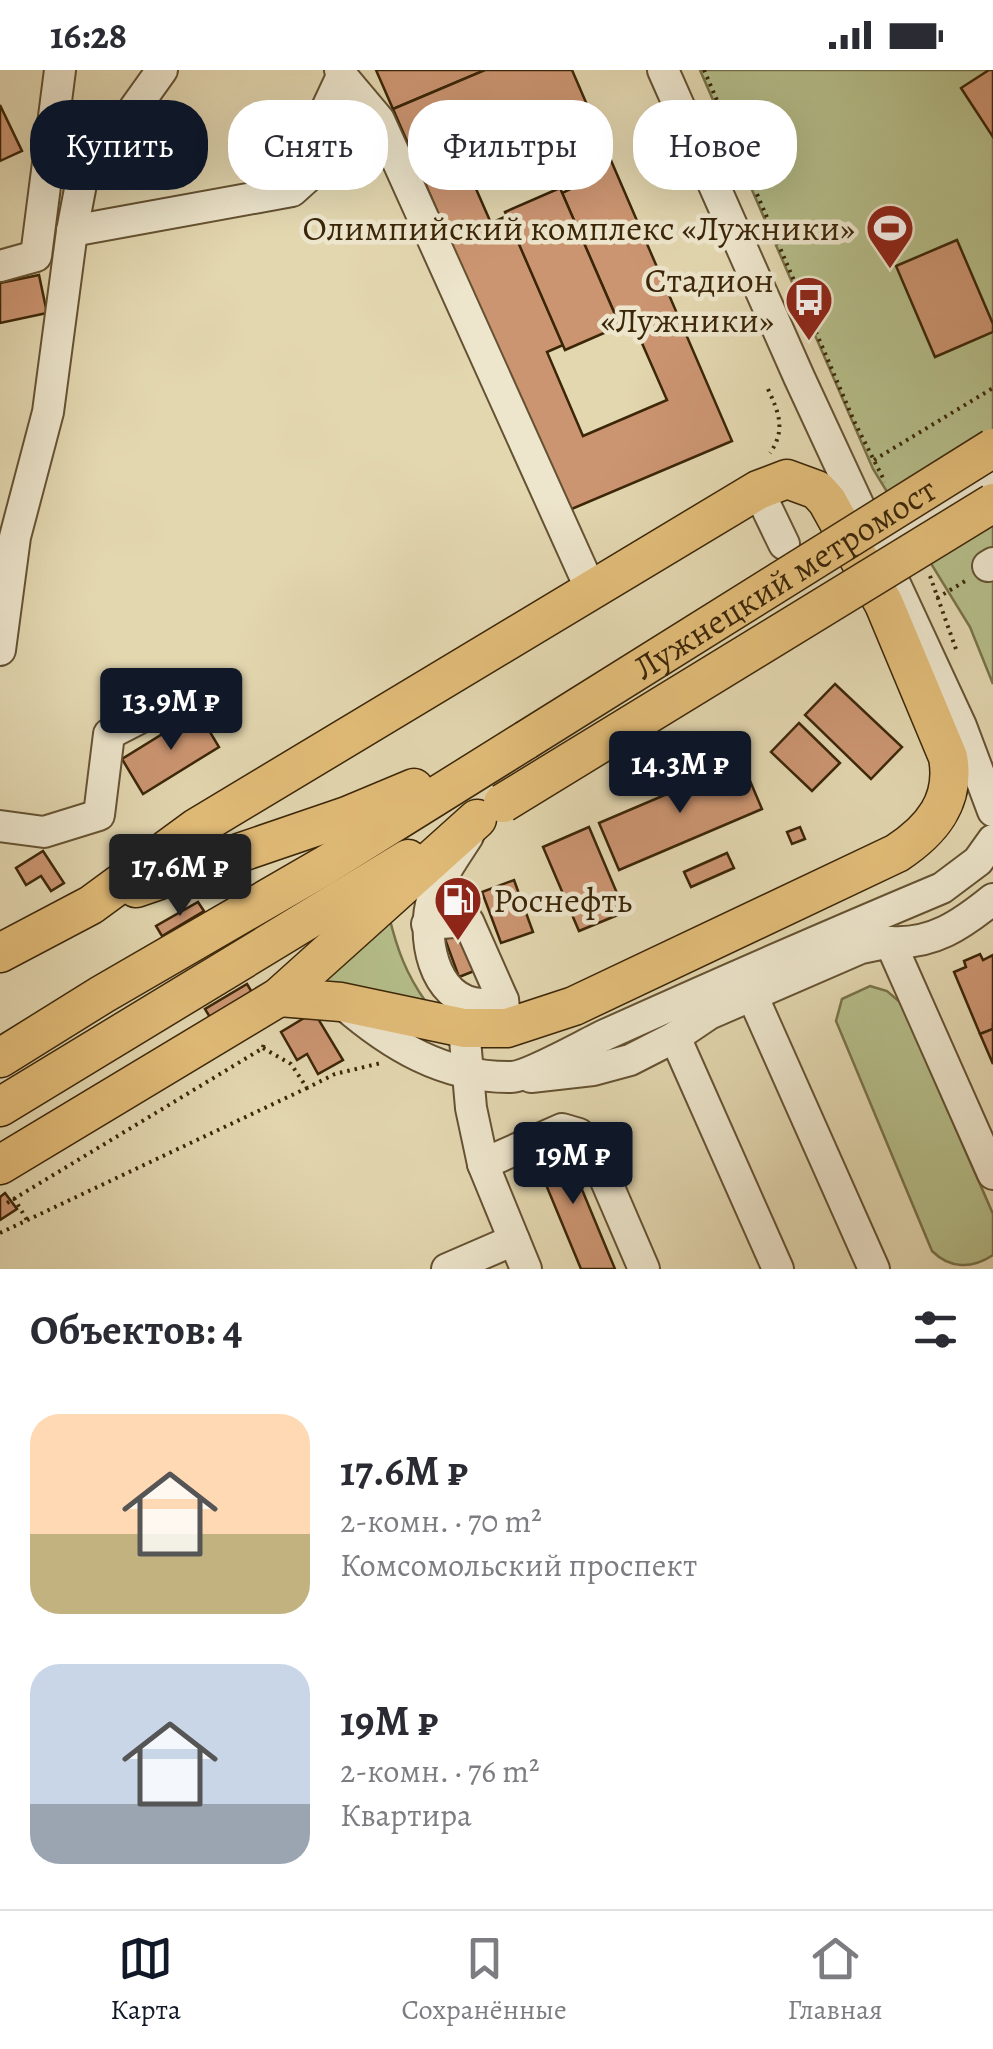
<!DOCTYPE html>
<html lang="ru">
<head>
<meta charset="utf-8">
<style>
  :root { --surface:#fff; --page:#f2f2f3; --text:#2b2b33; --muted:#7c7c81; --line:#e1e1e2; --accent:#111827 }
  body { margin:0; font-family:Alegreya,serif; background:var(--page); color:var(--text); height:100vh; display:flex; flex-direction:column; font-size:38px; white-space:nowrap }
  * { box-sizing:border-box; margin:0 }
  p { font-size:32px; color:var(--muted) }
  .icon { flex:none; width:55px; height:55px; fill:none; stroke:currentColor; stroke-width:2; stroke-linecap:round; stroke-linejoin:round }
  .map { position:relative; height:1199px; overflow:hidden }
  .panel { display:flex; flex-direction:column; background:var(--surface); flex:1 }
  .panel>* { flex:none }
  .banner { position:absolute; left:30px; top:30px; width:935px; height:90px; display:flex; gap:20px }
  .price { position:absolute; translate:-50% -85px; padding:0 22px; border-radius:10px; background:var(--accent); color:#fff; font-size:32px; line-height:65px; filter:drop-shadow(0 2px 5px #0008) }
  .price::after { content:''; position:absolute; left:50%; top:60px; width:30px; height:22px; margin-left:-15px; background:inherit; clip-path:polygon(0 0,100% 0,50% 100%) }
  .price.active { background:#222; color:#fff }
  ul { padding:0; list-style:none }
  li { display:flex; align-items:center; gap:30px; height:250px; padding:0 30px }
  li span { display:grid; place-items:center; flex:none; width:280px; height:200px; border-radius:30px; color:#555 }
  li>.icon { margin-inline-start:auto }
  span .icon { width:120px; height:120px; fill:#fffc; stroke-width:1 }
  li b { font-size:42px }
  h2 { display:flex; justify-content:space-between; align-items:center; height:120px; padding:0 30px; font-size:42px }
  .pill { padding:0 35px; border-radius:40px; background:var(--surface); box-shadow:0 10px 40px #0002; font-size:35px; line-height:90px }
  .pill.active { background:var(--accent); color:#fff }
  .status { display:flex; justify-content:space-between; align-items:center; height:70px; padding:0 50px; background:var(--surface); direction:ltr }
  .status svg { height:28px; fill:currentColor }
  .dock { display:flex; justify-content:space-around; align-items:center; height:140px; border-top:2px solid var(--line); background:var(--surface); font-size:28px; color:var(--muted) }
  .dock a { display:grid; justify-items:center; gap:5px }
  .dock .active { color:var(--accent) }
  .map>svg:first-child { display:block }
</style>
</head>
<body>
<div class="status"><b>16:28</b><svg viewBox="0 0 49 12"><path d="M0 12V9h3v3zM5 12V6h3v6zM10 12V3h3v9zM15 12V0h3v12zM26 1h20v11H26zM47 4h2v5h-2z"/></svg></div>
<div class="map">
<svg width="993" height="1199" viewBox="0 0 993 1199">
  <rect width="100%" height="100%" fill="#e3d7b0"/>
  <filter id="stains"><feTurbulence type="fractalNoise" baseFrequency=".002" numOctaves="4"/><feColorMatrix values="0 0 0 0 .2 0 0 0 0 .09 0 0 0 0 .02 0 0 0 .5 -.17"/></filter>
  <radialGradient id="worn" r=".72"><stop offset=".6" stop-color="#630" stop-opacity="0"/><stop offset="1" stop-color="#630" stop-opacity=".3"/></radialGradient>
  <g fill="#b5be8a" stroke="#787249" stroke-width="2.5">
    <polygon points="700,0 993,0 993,614 970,557 873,399"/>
    <path d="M389,846C397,879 406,904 426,932L304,918Z"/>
    <path d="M870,916L887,921L901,933L993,1144V1185C972,1199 950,1199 932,1181L836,951L842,929Z"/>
  </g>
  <g fill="#cc9572" stroke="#3b2608" stroke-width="2.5" fill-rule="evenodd">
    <polygon points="376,0 485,0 393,39"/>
    <path d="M485,0H572L732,371L567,441L393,39ZM539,35L575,117L562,123L618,251L630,246L667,330L583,366L547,282L563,275L507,146L491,153L455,71Z"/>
    <polygon points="989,0 993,0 993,67 961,18"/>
    <polygon points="0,35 22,81 0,91"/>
    <polygon points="560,118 620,256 565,280 505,142"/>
    <polygon points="957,170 993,254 993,262 935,287 896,196"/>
    <polygon points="39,205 47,243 0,253 0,213"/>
    <polygon points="835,614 902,677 871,709 805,645"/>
    <polygon points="198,642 219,677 143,724 122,689"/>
    <polygon points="799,653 840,693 812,721 771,682"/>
    <polygon points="742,692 762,739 619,800 599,753"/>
    <polygon points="589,757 625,842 579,861 543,777"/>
    <polygon points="800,757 805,769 792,774 787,762"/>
    <polygon points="43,781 64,813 51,821 41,806 26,815 16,798"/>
    <polygon points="727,783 734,798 691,817 684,802"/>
    <polygon points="514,810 533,862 501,873 482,822"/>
    <polygon points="198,832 204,841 162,866 156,856"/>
    <polygon points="469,860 484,897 459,907 445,869"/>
    <polygon points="980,884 983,890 993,885 993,959 980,964 954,902 966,897 964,891"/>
    <polygon points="247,914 253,924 211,949 205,939"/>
    <polygon points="314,942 343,990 318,1004 307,984 297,990 281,962"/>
    <polygon points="993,953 993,994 980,964 993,959"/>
    <polygon points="561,1069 615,1199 581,1199 532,1081"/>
    <polygon points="5,1123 17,1139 0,1150 0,1127"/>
  </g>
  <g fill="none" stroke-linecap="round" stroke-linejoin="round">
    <g stroke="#655232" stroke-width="34">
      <g id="minor">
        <polyline points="663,0 799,307 961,656 993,741"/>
        <polyline points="342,6 379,50 592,522"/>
        <polyline points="72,161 292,121 323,93 319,55 342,6 340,0"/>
        <polyline points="0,196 36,186 60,0"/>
        <polyline points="758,420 784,474"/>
        <polyline points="877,472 993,405"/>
        <polyline points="988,496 993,493"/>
        <polyline points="0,580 15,467 48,342 72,161 86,88 132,42 162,0"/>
        <polyline points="0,756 44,762 99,745 109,664 171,632"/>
        <path d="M468,766C456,785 440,806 433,827C421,864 432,931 481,934C488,934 496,931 503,930"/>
        <polyline points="427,854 468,851 503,930 505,945"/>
        <path d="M890,872C932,875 961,855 993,829"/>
        <polyline points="752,925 874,1199"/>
        <path d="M341,932C390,975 444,1008 511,1007C528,1007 587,973 607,964C718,914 830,865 942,818L978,791L993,770"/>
        <polyline points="464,958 471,1038 483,1094 526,1199"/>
        <polyline points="675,967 778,1199"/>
        <polyline points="531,1007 593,1000 630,990 675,967 709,944 861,878 890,872 993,1104"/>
        <polyline points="483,1094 562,1059 579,1064 591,1076 644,1199"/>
        <polyline points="447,1199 514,1170"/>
      </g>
    </g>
    <g stroke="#3b2608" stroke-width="41">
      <g id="major">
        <polyline points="136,818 347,746 414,718"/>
        <path d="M0,883L91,835L196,758L758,420L787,409L817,420L827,431L884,534L948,687C956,731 932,760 897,783L574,936L507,958H464L341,932L279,927"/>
        <polyline points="0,988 103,924 324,796 526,670"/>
        <polyline points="0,1037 408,789"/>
        <polyline points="0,1095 279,927 477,749"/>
      </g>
    </g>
    <g stroke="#3b2608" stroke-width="4" stroke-dasharray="2.5 5" stroke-linecap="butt">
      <polyline points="704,0 854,351 885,412"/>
      <path d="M768,319C779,343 786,360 770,383"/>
      <polyline points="874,390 993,318"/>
      <polyline points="930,506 957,582"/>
      <polyline points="937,528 967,510"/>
      <polyline points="263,978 291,994 307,1018 335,1004 381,993"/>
      <polyline points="14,1128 27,1150"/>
      <polyline points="7,1133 263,978 264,972"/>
      <polyline points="0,1163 307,1018"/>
    </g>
    <use href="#minor" stroke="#ede5cc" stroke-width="30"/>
    <use href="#major" stroke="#e2bc78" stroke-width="38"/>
    <g stroke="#3b2608" stroke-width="41" stroke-linecap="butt">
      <g id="major-bridge">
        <path id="s1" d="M526,670L993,378"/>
        <polyline points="503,733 993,433"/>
      </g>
    </g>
    <use href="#major-bridge" stroke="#e2bc78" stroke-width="38"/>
  </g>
  <defs>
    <g id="stadium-pin" transform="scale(2.5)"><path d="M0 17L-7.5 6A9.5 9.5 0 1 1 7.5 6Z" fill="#8f2418" stroke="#ede5cc"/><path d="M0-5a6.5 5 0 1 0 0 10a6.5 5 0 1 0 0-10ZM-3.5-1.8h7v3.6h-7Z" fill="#fff"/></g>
    <g id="bus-pin" transform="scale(2.5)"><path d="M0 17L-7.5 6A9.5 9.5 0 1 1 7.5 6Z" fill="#8f2418" stroke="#ede5cc"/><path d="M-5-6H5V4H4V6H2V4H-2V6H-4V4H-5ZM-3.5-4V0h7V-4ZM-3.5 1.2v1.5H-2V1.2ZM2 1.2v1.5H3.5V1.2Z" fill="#fff"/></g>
    <g id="fuel-pin" transform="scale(2.5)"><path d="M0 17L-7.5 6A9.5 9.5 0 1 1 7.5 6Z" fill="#8f2418" stroke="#ede5cc"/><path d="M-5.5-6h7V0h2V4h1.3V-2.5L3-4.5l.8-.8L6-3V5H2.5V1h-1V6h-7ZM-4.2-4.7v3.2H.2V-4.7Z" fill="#fff"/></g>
  </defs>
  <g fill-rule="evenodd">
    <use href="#stadium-pin" x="890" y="158"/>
    <use href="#bus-pin" x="809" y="230"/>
    <use href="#fuel-pin" x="458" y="830"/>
  </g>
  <g text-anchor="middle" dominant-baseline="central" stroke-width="9" stroke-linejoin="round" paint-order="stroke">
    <g font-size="35" fill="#3b2608" stroke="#ede5cc" text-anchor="end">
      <text x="855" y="158">Олимпийский комплекс «Лужники»</text>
      <text x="774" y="210">Стадион<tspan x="774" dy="40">«Лужники»</tspan></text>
      <text x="493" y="830" text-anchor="start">Роснефть</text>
    </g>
    <g font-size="35" fill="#3b2608" stroke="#ede5cc">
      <text stroke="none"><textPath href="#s1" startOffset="305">Лужнецкий метромост</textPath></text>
    </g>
  </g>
  <rect width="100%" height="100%" filter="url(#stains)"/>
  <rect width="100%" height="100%" fill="url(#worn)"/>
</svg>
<b class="price" style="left:171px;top:683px">13.9M ₽</b>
<b class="price" style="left:680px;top:746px">14.3M ₽</b>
<b class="price active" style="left:180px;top:849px">17.6M ₽</b>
<b class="price" style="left:573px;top:1137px">19M ₽</b>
<div class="banner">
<a class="pill active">Купить</a>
<a class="pill">Снять</a>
<a class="pill">Фильтры</a>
<a class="pill">Новое</a>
</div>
</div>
<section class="panel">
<h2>Объектов: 4<svg class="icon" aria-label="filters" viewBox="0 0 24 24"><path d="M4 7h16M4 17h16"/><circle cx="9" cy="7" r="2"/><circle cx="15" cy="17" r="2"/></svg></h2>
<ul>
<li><span style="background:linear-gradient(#ffd9b3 60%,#c2b280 0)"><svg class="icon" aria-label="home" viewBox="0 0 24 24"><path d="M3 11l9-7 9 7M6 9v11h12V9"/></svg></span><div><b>17.6M ₽</b><p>2-комн. · 70 m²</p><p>Комсомольский проспект</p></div></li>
<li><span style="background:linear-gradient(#c9d6e8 70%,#9aa5b1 0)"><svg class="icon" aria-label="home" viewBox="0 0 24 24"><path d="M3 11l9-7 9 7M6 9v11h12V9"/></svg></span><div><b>19M ₽</b><p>2-комн. · 76 m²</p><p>Квартира</p></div></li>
</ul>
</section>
<nav class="dock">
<a class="active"><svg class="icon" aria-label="map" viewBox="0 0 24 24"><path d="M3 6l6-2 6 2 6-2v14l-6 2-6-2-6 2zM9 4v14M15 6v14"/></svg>Карта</a>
<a><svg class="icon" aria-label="saved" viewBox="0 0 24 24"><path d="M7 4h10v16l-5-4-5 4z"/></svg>Сохранённые</a>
<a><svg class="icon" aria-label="home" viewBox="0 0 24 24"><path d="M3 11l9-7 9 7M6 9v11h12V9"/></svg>Главная</a>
</nav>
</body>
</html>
